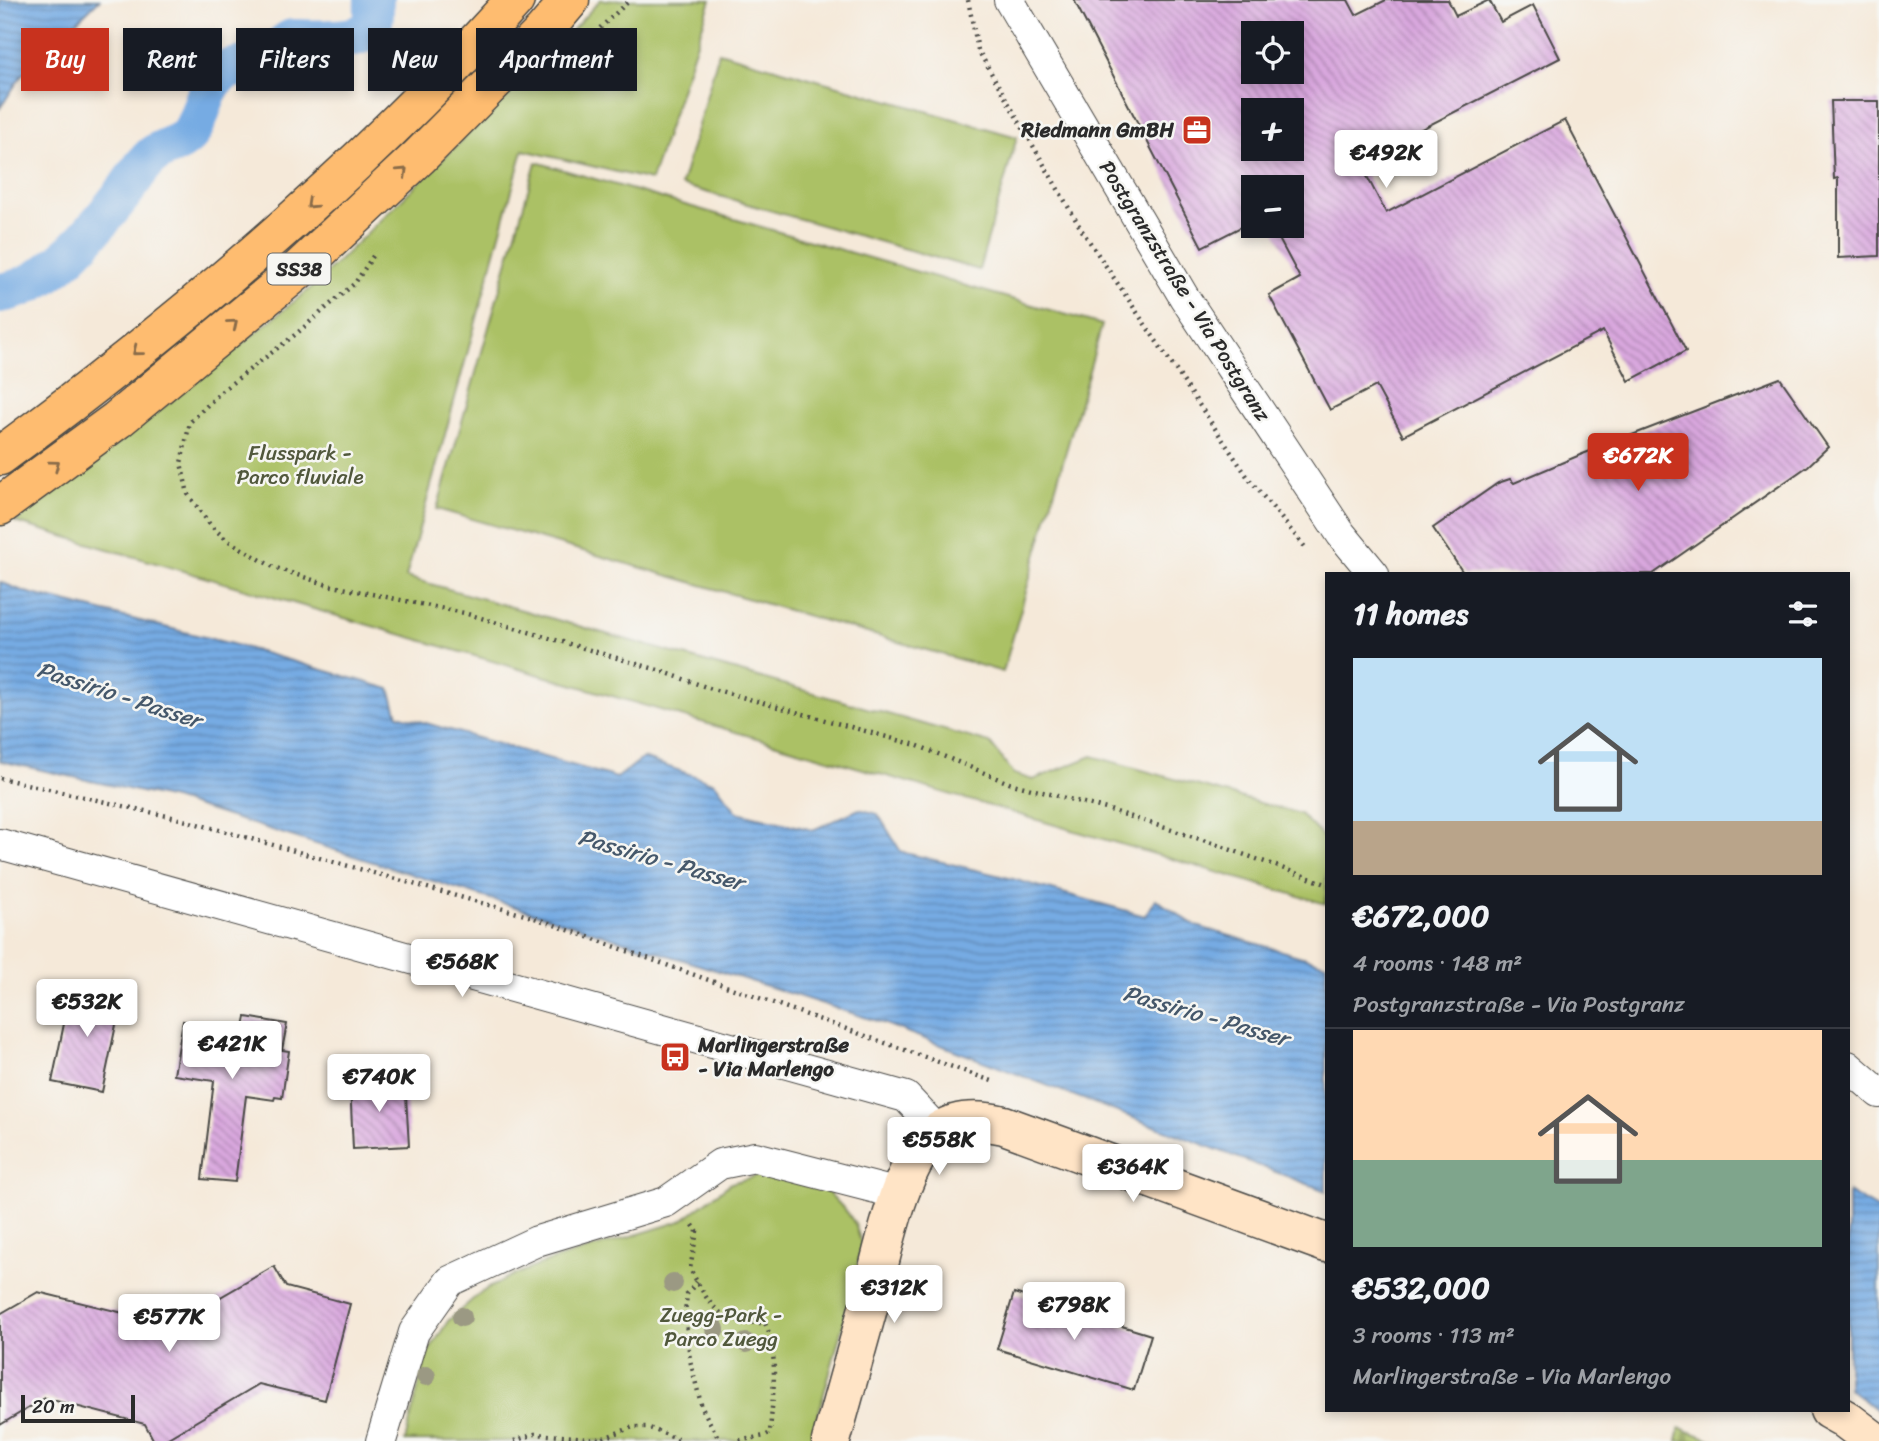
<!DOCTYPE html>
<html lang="en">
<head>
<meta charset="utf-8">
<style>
  :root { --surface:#171b24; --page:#20242c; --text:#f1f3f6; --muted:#9ea1a6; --line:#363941; --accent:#c8321e }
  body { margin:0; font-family:Sriracha,sans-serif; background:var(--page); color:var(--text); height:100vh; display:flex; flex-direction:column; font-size:26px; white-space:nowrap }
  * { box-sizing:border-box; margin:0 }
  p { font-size:23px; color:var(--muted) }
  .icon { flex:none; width:38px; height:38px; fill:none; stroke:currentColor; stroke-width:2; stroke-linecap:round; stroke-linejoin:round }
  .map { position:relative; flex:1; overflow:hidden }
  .drawer { position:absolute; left:1325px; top:572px; width:525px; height:840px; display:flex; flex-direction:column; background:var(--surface); border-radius:0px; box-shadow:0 4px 10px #0003 }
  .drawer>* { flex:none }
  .hud { position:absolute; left:21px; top:28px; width:665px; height:63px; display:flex; gap:14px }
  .buttons { position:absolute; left:1241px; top:21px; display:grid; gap:14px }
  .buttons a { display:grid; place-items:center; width:63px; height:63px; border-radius:0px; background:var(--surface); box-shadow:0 4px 10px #0003; font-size:35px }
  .scale { position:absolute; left:21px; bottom:18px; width:114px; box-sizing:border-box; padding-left:7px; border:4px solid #2b2b2b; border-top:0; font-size:19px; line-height:24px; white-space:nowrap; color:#2b2b2b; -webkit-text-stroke:5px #f6f6f2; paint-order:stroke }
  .price { position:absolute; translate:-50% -60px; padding:0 16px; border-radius:7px; background:#fff; color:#222; font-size:23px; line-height:46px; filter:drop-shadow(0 2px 4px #0008) }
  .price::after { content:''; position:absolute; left:50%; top:42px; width:21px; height:16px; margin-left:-10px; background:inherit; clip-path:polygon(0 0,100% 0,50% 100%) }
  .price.current { background:var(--accent); color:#fff }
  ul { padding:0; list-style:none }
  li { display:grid; align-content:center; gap:14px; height:371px; padding:0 28px }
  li+li { border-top:2px solid var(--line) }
  li span { display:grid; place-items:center; height:217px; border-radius:0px; color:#555 }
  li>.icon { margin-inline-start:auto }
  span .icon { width:126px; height:126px; fill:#fffc; stroke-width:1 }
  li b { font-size:30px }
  h2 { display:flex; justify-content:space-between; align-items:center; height:84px; padding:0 28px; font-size:30px }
  .pill { padding:0 24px; border-radius:0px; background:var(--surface); box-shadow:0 4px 10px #0003; font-size:24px; line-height:63px }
  .pill.current { background:var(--accent); color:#fff }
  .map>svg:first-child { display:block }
</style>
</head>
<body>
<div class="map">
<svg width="1879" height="1441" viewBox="0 0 1879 1441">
  <defs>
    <pattern id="cemetery-stones" width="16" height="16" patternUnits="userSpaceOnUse" patternTransform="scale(1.75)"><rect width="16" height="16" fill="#abc165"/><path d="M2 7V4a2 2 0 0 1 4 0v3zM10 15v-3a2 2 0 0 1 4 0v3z" fill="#8b9d53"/></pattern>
    <pattern id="water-rules" width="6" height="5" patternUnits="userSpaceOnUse" patternTransform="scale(1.75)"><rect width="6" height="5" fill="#76abe3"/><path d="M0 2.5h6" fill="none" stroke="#618bb8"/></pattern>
    <pattern id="building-back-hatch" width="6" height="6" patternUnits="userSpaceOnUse" patternTransform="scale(1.75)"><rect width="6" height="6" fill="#d9a7de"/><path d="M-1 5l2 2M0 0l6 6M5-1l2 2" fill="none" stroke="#b088b4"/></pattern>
  </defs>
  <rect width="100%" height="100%" fill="#f6f6f2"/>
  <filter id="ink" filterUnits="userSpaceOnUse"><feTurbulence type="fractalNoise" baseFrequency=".0143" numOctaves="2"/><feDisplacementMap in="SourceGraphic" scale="14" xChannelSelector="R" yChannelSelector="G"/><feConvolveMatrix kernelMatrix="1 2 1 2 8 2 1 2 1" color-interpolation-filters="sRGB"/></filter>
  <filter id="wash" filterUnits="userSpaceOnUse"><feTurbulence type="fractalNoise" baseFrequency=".00686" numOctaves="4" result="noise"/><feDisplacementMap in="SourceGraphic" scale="28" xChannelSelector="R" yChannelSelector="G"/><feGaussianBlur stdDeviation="1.57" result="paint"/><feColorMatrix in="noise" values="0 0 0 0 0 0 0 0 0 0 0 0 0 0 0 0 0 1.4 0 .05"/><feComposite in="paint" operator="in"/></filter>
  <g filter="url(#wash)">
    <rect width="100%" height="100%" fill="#f5e9d9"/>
    <polygon fill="url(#cemetery-stones)" stroke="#6b7648" stroke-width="2" points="1680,1428 1715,1441 1677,1441"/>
    <g fill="#abc165" stroke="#6b7648" stroke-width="2">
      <polygon points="600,0 711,0 651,180 523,150 406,577 990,743 1014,774 1033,780 1092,756 1300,814 1326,840 1326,904 15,522 129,435 312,287 560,44"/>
      <polygon points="719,52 1017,137 979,270 681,185"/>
      <polygon points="536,162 1102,325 1003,672 437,509"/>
      <polygon points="756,1176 780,1178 826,1190 847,1212 855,1224 861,1242 856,1277 811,1441 405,1441 426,1356 448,1321 480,1293 509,1277 547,1262 681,1221 731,1183"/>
    </g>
    <g fill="url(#water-rules)" stroke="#506b87" stroke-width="2">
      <polygon points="0,0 99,0 22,75 0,108"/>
      <polygon points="0,582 25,592 232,644 390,689 398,715 617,778 643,758 715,783 737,812 813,830 859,809 878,814 901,852 1009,878 1145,916 1155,899 1196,926 1326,964 1326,1191 880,1022 173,799 0,761"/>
      <polygon points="1848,1192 1879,1210 1879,1412 1848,1388"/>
    </g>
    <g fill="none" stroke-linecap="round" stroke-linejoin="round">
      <path stroke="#76abe3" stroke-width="40" d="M0,293C52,286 94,230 125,191C133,180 141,166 151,157C163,146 181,146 191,132C202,117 202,92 219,75C232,63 249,69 264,62C276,57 280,44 292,39C310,39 359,43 370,28C376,20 373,9 374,0"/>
    </g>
    <g id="blocks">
      <g fill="url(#building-back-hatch)" fill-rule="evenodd">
        <path d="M1074,0H1348L1356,15L1386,0H1448L1456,16L1489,0L1501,22L1533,5L1560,58L1359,161L1386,213L1565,120L1686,351L1629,381L1603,331L1403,436L1376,386L1330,410L1269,295L1300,278L1272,226H1292V187H1253V221L1202,247ZM1253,33H1292V72H1253ZM1253,110H1292V149H1253Z"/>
        <polygon points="1831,101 1879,101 1879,256 1838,258 1838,178 1834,179"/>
        <polygon points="1780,378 1828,447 1808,466 1653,574 1464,574 1433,528 1498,483 1510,479 1514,483 1580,455"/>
        <polygon points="72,985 122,996 102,1092 52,1082"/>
        <polygon points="246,1017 287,1024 282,1050 289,1051 282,1098 275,1097 274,1100 246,1096 235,1182 202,1179 214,1081 174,1075 183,1021 243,1031"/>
        <polygon points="405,1079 409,1146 353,1149 350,1082"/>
        <polygon points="274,1266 286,1287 350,1304 325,1400 259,1384 163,1441 154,1441 145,1424 45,1398 0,1425 0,1314 38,1292 172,1325"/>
        <polygon points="1014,1293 1151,1335 1134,1390 997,1349"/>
      </g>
    </g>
  </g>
  <g filter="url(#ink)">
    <use href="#blocks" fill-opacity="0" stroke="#494845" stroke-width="2"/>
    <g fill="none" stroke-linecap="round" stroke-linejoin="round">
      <g stroke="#494845" stroke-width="32">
        <g id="street">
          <polyline points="1009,0 1184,297 1341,534 1374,574"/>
          <polyline points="0,844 906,1097 938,1131"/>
          <polyline points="1848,1066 1879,1093"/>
          <polyline points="381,1441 414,1332 450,1281 537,1241 666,1202 720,1164 755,1157 899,1194"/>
        </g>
      </g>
      <g stroke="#494845" stroke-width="41">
        <g id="secondary">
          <polyline points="1829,1410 1845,1419 1874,1441"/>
          <path d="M831,1441C844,1394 857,1347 870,1301C882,1256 899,1161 937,1133C956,1118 981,1120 1004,1125L1326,1243"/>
        </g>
      </g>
      <g stroke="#494845" stroke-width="41">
        <g id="highway">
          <path d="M0,456C185,320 361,171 515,0"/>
          <polyline points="0,506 117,420 295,273 419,157 543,32 570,0"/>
        </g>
      </g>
      <g stroke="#494845" stroke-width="4.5" stroke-dasharray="2 5" stroke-linecap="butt">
        <polyline points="968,0 978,50 1081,229 1249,479 1305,547"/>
        <polyline points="600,28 630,0"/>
        <polyline points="373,256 355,283 296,334 223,390 190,422 181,463 188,494 211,526 227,540 273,567 328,585 464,613 658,670 709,688 916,745 1009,783 1110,810 1215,844 1326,884"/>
        <polyline points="0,778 176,818 532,917 992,1081"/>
        <path d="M693,1225L697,1231L690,1269C711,1307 718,1324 765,1323C780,1355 772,1399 770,1433L765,1436L736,1441"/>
        <polyline points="697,1282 687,1294 685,1314 690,1360 702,1408 720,1441"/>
        <polyline points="514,1441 535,1434 601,1439 633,1427 647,1427 682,1441"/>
      </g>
      <use href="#street" stroke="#fff" stroke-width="30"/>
      <use href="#secondary" stroke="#ffe4c6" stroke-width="38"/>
      <use href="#highway" stroke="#febc70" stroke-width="38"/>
    </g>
    <g fill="#9b9983">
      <circle cx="673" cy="1283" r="10"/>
      <circle cx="462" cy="1317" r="10"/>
      <circle cx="715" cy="1329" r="10"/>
      <circle cx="746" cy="1343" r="10"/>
      <circle cx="426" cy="1376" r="10"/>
    </g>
    <defs><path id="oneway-chevron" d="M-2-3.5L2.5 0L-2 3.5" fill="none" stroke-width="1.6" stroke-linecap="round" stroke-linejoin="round" transform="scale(1.75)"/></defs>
    <g stroke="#8a6c4a">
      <use href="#oneway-chevron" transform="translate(403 172) rotate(-43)"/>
      <use href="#oneway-chevron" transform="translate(311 204) rotate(137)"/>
      <use href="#oneway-chevron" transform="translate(233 324) rotate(-40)"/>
      <use href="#oneway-chevron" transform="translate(137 351) rotate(141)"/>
      <use href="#oneway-chevron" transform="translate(55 465) rotate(-36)"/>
    </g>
  </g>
  <defs>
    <g id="office-square" transform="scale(1.575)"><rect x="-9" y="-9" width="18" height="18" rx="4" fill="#c8321e" stroke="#f6f6f2"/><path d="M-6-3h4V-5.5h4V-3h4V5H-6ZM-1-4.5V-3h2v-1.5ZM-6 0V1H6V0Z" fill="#fff"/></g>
    <g id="bus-square" transform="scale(1.575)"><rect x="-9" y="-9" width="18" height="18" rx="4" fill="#c8321e" stroke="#f6f6f2"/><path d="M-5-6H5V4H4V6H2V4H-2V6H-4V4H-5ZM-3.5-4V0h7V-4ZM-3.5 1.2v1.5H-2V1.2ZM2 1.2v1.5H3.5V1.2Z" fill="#fff"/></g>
  </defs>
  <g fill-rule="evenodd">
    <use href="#office-square" x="1197" y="130"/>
    <use href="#bus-square" x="675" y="1057"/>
  </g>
  <g text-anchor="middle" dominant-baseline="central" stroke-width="5" stroke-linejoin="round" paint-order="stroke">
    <rect fill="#f6f6f2" stroke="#686867" stroke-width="2" x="267.5" y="253.5" width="63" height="31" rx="5"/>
    <g font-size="19" font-weight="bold" fill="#2b2b2b">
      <text x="299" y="269">SS38</text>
    </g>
    <g font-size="21" font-weight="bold" fill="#2b2b2b" stroke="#f6f6f2" text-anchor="end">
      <text x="1174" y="130">Riedmann GmBH</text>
      <text x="698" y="1045" text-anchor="start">Marlingerstraße<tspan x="698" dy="24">- Via Marlengo</tspan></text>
    </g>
    <g font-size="21" fill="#2b2b2b" stroke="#f6f6f2">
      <text transform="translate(1185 291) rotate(58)">Postgranzstraße - Via Postgranz</text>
    </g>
    <g font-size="21" fill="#51583c" stroke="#f6f6f2">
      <text x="300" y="453">Flusspark -<tspan x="300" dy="24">Parco fluviale</tspan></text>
      <text x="721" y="1315">Zuegg-Park -<tspan x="721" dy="24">Parco Zuegg</tspan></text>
    </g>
    <g font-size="23" font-style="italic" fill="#45586b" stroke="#f6f6f2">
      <text transform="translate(119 695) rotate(18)">Passirio - Passer</text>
      <text transform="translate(661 860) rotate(16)">Passirio - Passer</text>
      <text transform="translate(1206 1016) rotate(16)">Passirio - Passer</text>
    </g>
  </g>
</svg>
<div class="buttons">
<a><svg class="icon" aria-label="locate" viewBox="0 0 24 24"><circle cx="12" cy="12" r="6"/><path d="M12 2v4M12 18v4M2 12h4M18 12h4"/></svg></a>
<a>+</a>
<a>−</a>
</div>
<div class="scale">20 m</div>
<b class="price" style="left:1386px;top:190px">€492K</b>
<b class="price current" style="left:1638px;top:493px">€672K</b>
<b class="price" style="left:462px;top:999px">€568K</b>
<b class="price" style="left:87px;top:1039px">€532K</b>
<b class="price" style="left:232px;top:1081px">€421K</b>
<b class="price" style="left:379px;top:1114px">€740K</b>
<b class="price" style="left:939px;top:1177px">€558K</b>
<b class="price" style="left:1133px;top:1204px">€364K</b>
<b class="price" style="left:894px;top:1325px">€312K</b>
<b class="price" style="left:1074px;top:1342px">€798K</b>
<b class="price" style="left:169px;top:1354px">€577K</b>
<div class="hud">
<a class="pill current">Buy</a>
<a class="pill">Rent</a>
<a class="pill">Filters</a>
<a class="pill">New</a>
<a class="pill">Apartment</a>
</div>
<section class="drawer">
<h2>11 homes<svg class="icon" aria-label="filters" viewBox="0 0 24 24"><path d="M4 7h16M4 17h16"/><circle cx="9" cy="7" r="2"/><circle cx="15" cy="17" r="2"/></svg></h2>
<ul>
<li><span style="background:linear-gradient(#bfe0f5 75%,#b9a48a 0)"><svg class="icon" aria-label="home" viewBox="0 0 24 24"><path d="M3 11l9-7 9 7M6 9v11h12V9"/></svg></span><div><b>€672,000</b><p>4 rooms · 148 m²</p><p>Postgranzstraße - Via Postgranz</p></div></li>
<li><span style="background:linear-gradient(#ffd9b3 60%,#7fa58c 0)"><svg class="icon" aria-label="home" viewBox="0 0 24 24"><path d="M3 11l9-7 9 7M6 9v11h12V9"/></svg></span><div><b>€532,000</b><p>3 rooms · 113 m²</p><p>Marlingerstraße - Via Marlengo</p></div></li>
</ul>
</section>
</div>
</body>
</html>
